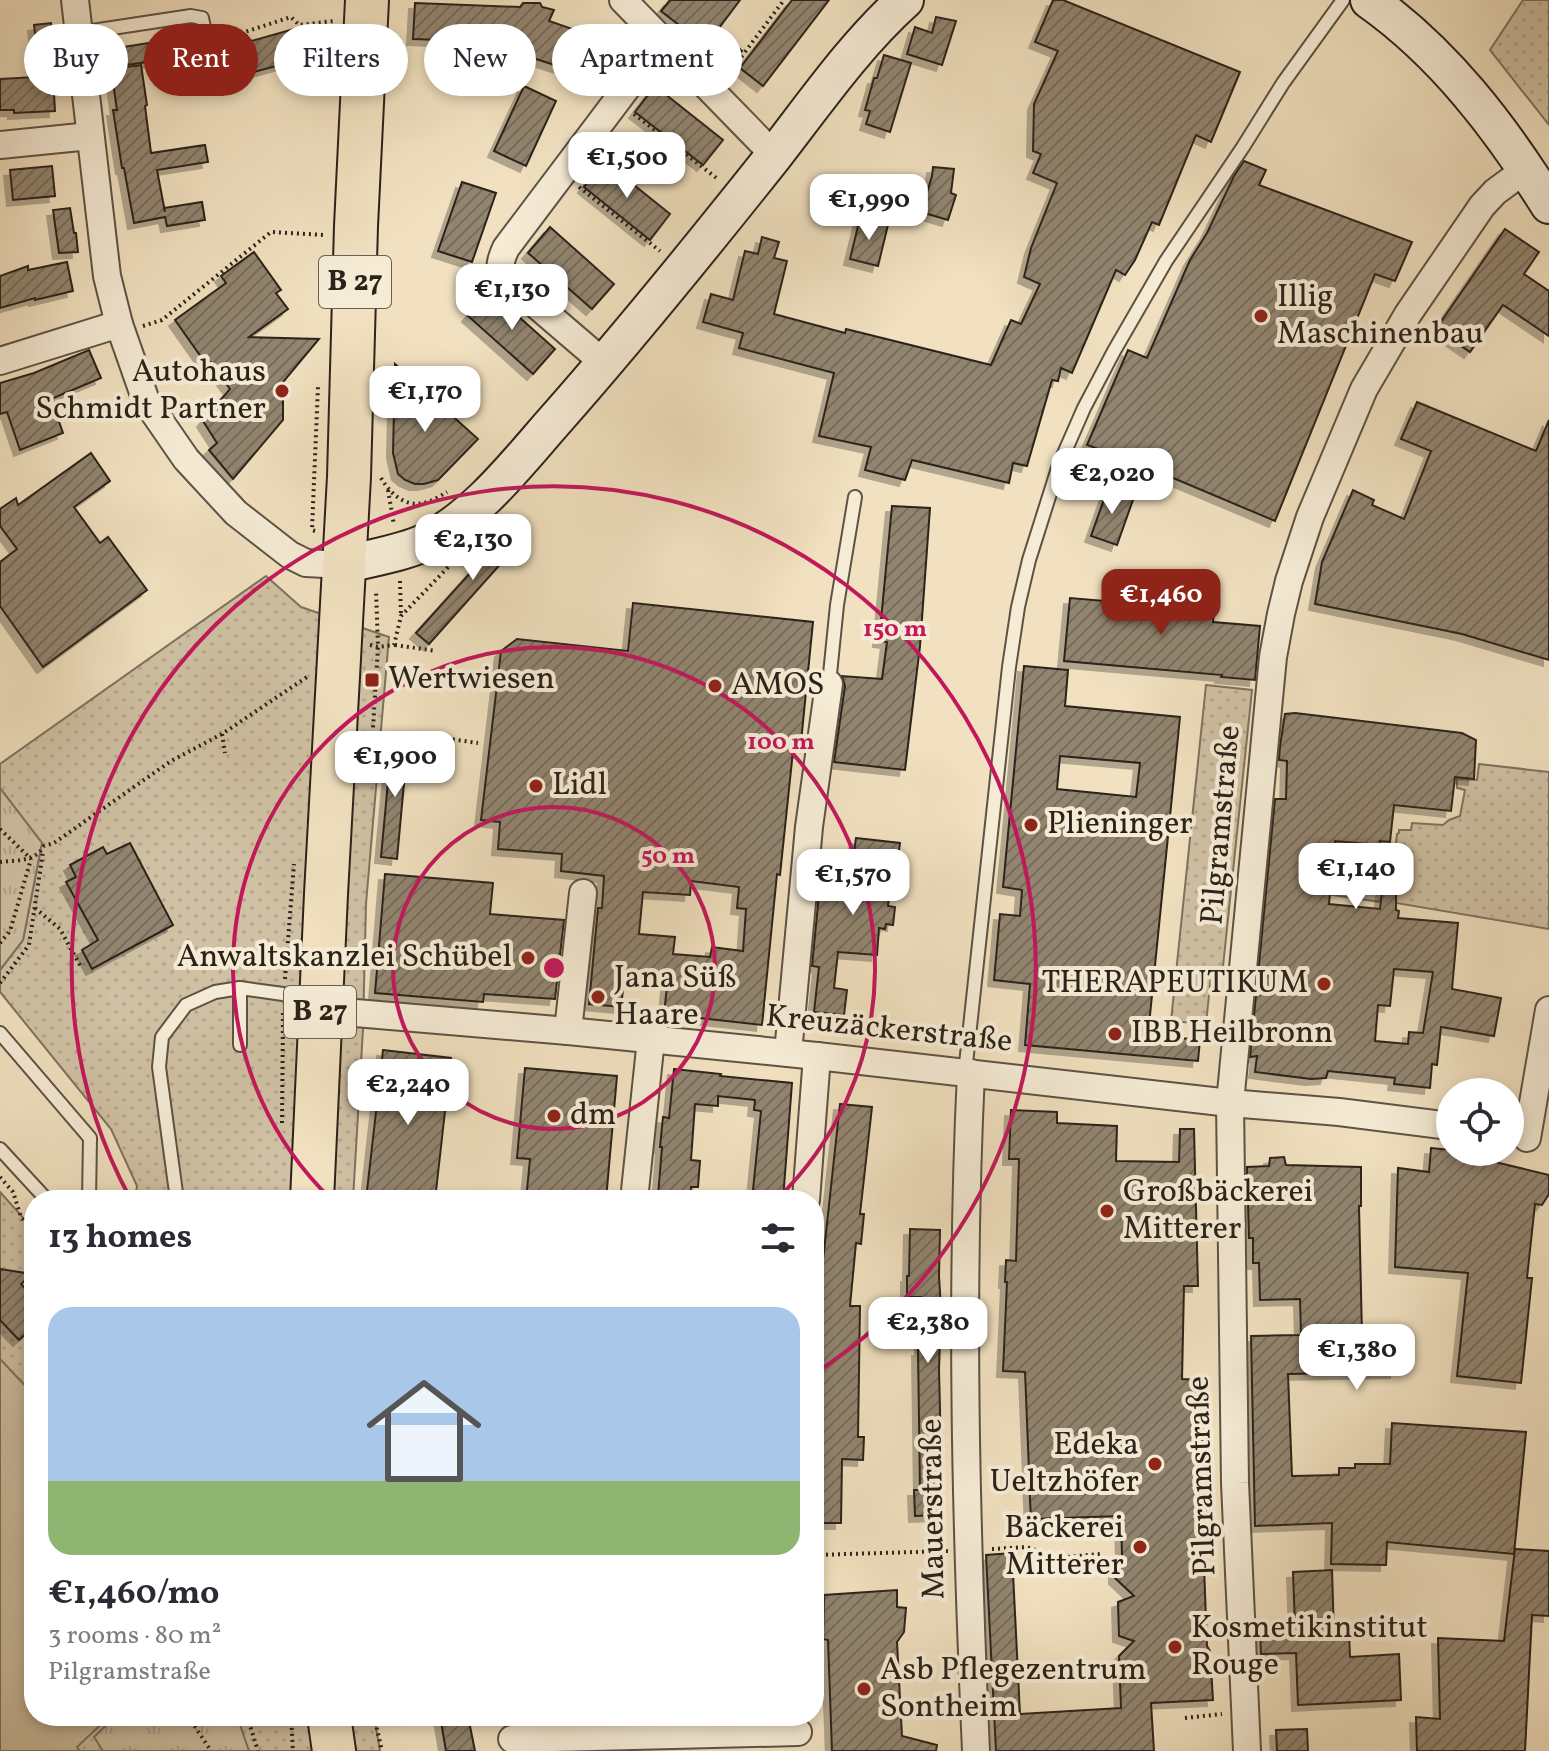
<!DOCTYPE html>
<html lang="en">
<head>
<meta charset="utf-8">
<style>
  :root { --surface:#fff; --page:#f7f7f7; --text:#2b2b33; --muted:#7c7c81; --accent:#8f2418 }
  body { margin:0; font-family:Vollkorn,serif; background:var(--page); color:var(--text); height:100vh; display:flex; flex-direction:column; font-size:30px; white-space:nowrap }
  * { box-sizing:border-box; margin:0 }
  p { font-size:26px; color:var(--muted) }
  .icon { flex:none; width:44px; height:44px; fill:none; stroke:currentColor; stroke-width:2; stroke-linecap:round; stroke-linejoin:round }
  .map { position:relative; flex:1; overflow:hidden }
  .details { position:absolute; left:24px; top:1190px; width:800px; height:536px; display:flex; flex-direction:column; background:var(--surface); border-radius:32px; box-shadow:0 4px 12px #0003 }
  .details>* { flex:none }
  .guide { position:absolute; left:24px; top:24px; width:800px; height:72px; display:flex; gap:16px }
  .buttons { position:absolute; left:1436px; top:1078px; display:grid; gap:16px }
  .buttons a { display:grid; place-items:center; width:88px; height:88px; border-radius:50%; background:var(--surface); box-shadow:0 4px 12px #0003; font-size:40px }
  .price { position:absolute; translate:-50% -68px; padding:0 18px; border-radius:16px; background:#fff; color:#222; font-size:26px; line-height:52px; filter:drop-shadow(0 2px 4px #0008) }
  .price::after { content:''; position:absolute; left:50%; top:48px; width:24px; height:18px; margin-left:-12px; background:inherit; clip-path:polygon(0 0,100% 0,50% 100%) }
  .price.current { background:var(--accent); color:#fff }
  ul { padding:0; list-style:none }
  li { display:grid; align-content:center; gap:16px; height:424px; padding:0 24px }
  li span { display:grid; place-items:center; height:248px; border-radius:24px; color:#555 }
  li>.icon { margin-inline-start:auto }
  span .icon { width:144px; height:144px; fill:#fffc; stroke-width:1 }
  li b { font-size:34px }
  h2 { display:flex; justify-content:space-between; align-items:center; height:96px; padding:0 24px; font-size:34px }
  .tag { padding:0 28px; border-radius:36px; background:var(--surface); box-shadow:0 4px 12px #0003; font-size:28px; line-height:72px }
  .tag.current { background:var(--accent); color:#fff }
  .map>svg:first-child { display:block }
</style>
</head>
<body>
<div class="map">
<svg width="1549" height="1751" viewBox="0 0 1549 1751">
  <defs>
    <pattern id="grass-dots" width="8" height="8" patternUnits="userSpaceOnUse" patternTransform="scale(2)"><rect width="8" height="8" fill="#d0c1a4"/><path d="M2 2h.1M6 6h.1" fill="none" stroke="#b3a68d" stroke-width="1.8" stroke-linecap="round"/></pattern>
    <pattern id="park-tufts" width="24" height="20" patternUnits="userSpaceOnUse" patternTransform="scale(2)"><rect width="24" height="20" fill="#d0c1a4"/><path d="M3 7l-1-3M5 7V3M7 7l1-3M15 17l-1-3M17 17v-4M19 17l1-3" fill="none" stroke="#b3a68d"/></pattern>
    <pattern id="building-hatch" width="6" height="6" patternUnits="userSpaceOnUse" patternTransform="scale(2)"><rect width="6" height="6" fill="#928570"/><path d="M-1 1l2-2M0 6l6-6M5 7l2-2" fill="none" stroke="#776c5b"/></pattern>
    <filter id="shadow"><feDropShadow dx="-6" dy="6" stdDeviation="0" flood-color="#0004"/></filter>
  </defs>
  <rect width="100%" height="100%" fill="#f1e1c0"/>
  <filter id="stains"><feTurbulence type="fractalNoise" baseFrequency=".0025" numOctaves="4"/><feColorMatrix values="0 0 0 0 .2 0 0 0 0 .09 0 0 0 0 .02 0 0 0 .5 -.17"/></filter>
  <radialGradient id="worn" r=".72"><stop offset=".6" stop-color="#630" stop-opacity="0"/><stop offset="1" stop-color="#630" stop-opacity=".3"/></radialGradient>
  <g fill="url(#grass-dots)" stroke="#7e725f" stroke-width="2">
    <polygon points="1523,0 1549,0 1549,125 1490,50"/>
    <polygon points="266,576 301,607 389,637 366,904 363,1029 353,1200 135,1200 137,1186 111,1129 0,992 0,970 23,940 42,843 0,788 0,764"/>
    <polygon points="1206,685 1252,690 1222,976 1211,976 1206,1024 1171,1021"/>
    <polygon points="1479,764 1549,772 1549,929 1396,903 1394,861 1397,834 1399,833 1399,830 1411,830 1412,823 1443,825 1449,820 1460,816 1465,790 1457,788 1457,779 1477,780"/>
    <polygon points="1343,793 1351,793 1347,845 1371,850 1390,852 1388,903 1332,895"/>
    <polygon points="0,1192 34,1230 34,1410 0,1374"/>
    <polygon points="4,1684 34,1716 374,1716 380,1751 67,1751"/>
  </g>
  <g fill="url(#park-tufts)" stroke="#7e725f" stroke-width="2">
    <polygon points="0,788 42,843 23,940 0,970"/>
    <polygon points="116,1716 237,1716 249,1751 103,1751 94,1737"/>
  </g>
  <polygon fill="#d0c1a4" stroke="#7e725f" stroke-width="2" points="0,1359 34,1395 34,1716 110,1716 77,1747 80,1751 0,1751"/>
  <g fill="url(#building-hatch)" stroke="#2c221a" stroke-width="2" fill-rule="evenodd" filter="url(#shadow)">
    <polygon points="670,0 740,0 713,36 697,39 661,11"/>
    <polygon points="792,0 829,0 763,86 740,68"/>
    <polygon points="1053,0 1063,0 1240,72 1211,142 1196,135 1159,225 1152,222 1135,260 1125,275 1116,270 1072,373 1061,368 1058,381 1052,380 1027,466 1013,463 1009,483 912,460 905,480 865,470 871,447 819,436 834,373 739,348 743,333 703,322 711,294 733,300 745,251 758,254 762,237 779,242 774,258 787,261 774,314 845,333 846,329 991,365 1011,320 1021,324 1040,284 1024,277 1031,248 1057,183 1033,173 1041,154 1033,151 1034,104 1058,51 1035,42"/>
    <polygon points="415,3 520,7 523,3 540,3 542,7 554,10 549,21 630,49 624,65 610,83 536,59 517,50 519,43 413,39"/>
    <polygon points="936,17 956,21 942,65 907,54 915,27 932,33"/>
    <polygon points="51,23 54,49 37,51 34,25"/>
    <polygon points="294,29 302,59 199,87 191,58"/>
    <polygon points="187,37 189,56 126,65 123,47"/>
    <polygon points="728,39 742,51 731,66 716,54"/>
    <polygon points="884,55 911,63 890,132 866,124 870,111 865,110 874,78 877,78"/>
    <polygon points="141,65 147,105 145,106 151,153 205,145 208,162 157,170 165,212 164,208 202,202 205,220 167,226 165,217 134,223 124,168 122,168 113,110 117,110 111,69"/>
    <polygon points="53,76 55,111 14,113 14,110 0,110 0,79"/>
    <polygon points="524,86 556,101 526,166 494,151"/>
    <polygon points="655,86 723,140 703,165 635,112"/>
    <polygon points="604,161 670,214 650,240 584,187"/>
    <polygon points="1244,161 1266,170 1259,185 1412,242 1395,281 1375,274 1275,521 1140,464 1087,445 1128,350 1147,358 1190,260 1207,233 1234,176"/>
    <polygon points="52,166 55,196 13,200 10,170"/>
    <polygon points="933,167 954,169 951,193 956,195 948,220 921,212 932,176"/>
    <polygon points="462,182 496,193 472,262 438,251"/>
    <polygon points="70,208 74,233 76,233 78,252 59,253 53,210"/>
    <polygon points="860,218 888,225 878,266 850,259"/>
    <polygon points="550,227 614,284 592,309 528,253"/>
    <polygon points="1505,229 1539,252 1524,274 1549,291 1549,336 1503,305 1470,352 1436,329"/>
    <polygon points="254,252 281,290 276,293 288,309 249,337 319,339 283,382 283,420 233,479 209,450 217,443 203,421 230,389 210,362 206,364 175,320 226,283 221,276"/>
    <polygon points="67,262 73,291 35,300 35,298 0,308 0,276 28,266 28,270"/>
    <polygon points="490,291 555,349 533,374 468,316"/>
    <polygon points="89,350 101,378 51,399 63,433 20,450 7,412 0,414 0,383 34,373"/>
    <polygon points="395,364 478,439 438,480 424,484 415,484 405,480 398,474 393,453"/>
    <polygon points="1417,402 1536,451 1549,420 1549,660 1462,634 1315,604 1322,562 1353,490 1374,500 1372,505 1404,519 1431,451 1401,439"/>
    <polygon points="91,453 110,481 74,507 100,543 108,537 147,590 43,667 0,606 0,562 17,549 0,526 0,509 16,498 18,505"/>
    <polygon points="1108,488 1134,497 1117,545 1091,536"/>
    <polygon points="892,506 930,508 920,646 905,770 834,762 845,686 842,676 882,679 887,642 879,641"/>
    <polygon points="518,520 530,531 429,644 416,633"/>
    <polygon points="1165,590 1204,594 1202,611 1214,612 1213,622 1260,626 1255,680 1221,677 1222,675 1064,661 1070,598 1164,606"/>
    <path d="M633,603L813,622L800,752L793,751L780,875L777,874L762,1025L664,1014L668,977L625,973L621,1007L589,1004L598,908H602L604,876L561,871L562,854L498,849L500,822L481,820L501,651L517,639L628,651ZM691,881L739,887L737,908L746,909L743,951L712,947L710,957L673,954L675,937L639,934L643,892L690,895Z"/>
    <path d="M1024,666L1068,670L1065,706L1180,717L1148,1035L1200,1040L1198,1061L1025,1045L1030,984L994,980L1000,914L1020,916L1022,890L1003,887ZM1060,756L1140,763L1136,797L1057,789Z"/>
    <path d="M1295,713L1462,733L1476,740L1474,779L1455,777L1451,811L1394,805L1390,842L1380,841V845L1335,841L1329,904L1380,909L1384,873L1396,874V910L1399,911L1398,918L1458,923L1452,989L1501,998L1494,1036L1441,1027L1437,1065L1432,1064L1430,1088L1394,1084L1395,1078L1328,1071L1326,1078L1311,1079L1255,1072L1257,1056L1250,1057L1275,799H1286L1287,761L1279,760L1280,746L1285,714ZM1394,969L1433,972L1423,1033L1409,1032L1408,1044L1375,1041L1378,1005L1390,1006Z"/>
    <polygon points="392,739 408,740 397,859 381,857"/>
    <polygon points="856,838 900,843 896,874 892,873 888,906 895,907 893,925 886,924 885,929 879,928 877,955 838,952 834,988 847,990 844,1015 814,1012 819,967 812,966 820,884 849,887"/>
    <polygon points="130,843 173,925 92,969 82,950 98,940 66,882 76,877 70,865 103,847 107,854"/>
    <polygon points="385,874 493,883 490,914 564,920 555,999 484,994 483,1002 375,993"/>
    <polygon points="383,1050 451,1058 435,1200 366,1200"/>
    <polygon points="525,1068 617,1076 606,1200 526,1200 530,1159 517,1158"/>
    <polygon points="674,1069 721,1074 720,1076 792,1083 783,1200 752,1200 761,1111 754,1110 755,1100 718,1096 718,1106 695,1104 691,1160 700,1161 698,1187 691,1187 690,1199 658,1196 662,1147 660,1147 663,1117 669,1118"/>
    <polygon points="840,1104 872,1107 860,1214 864,1214 861,1244 856,1243 850,1306 860,1306 858,1437 864,1437 863,1460 842,1459 841,1523 814,1523 814,1438 818,1348 818,1306"/>
    <polygon points="1011,1110 1057,1112 1057,1123 1117,1126 1116,1161 1179,1162 1180,1129 1194,1129 1198,1286 1184,1286 1182,1379 1201,1380 1206,1512 1202,1512 1207,1646 1210,1651 1213,1700 1151,1703 1154,1751 996,1751 986,1555 1012,1553 1020,1714 1121,1708 1119,1656 1134,1641 1119,1636 1118,1602 1134,1596 1115,1578 1115,1563 1122,1555 1121,1516 1031,1519 1029,1480 1024,1475 1029,1471 1025,1372 1003,1371 1007,1282 1005,1282 1006,1260 1016,1261 1019,1159 1009,1159"/>
    <polygon points="1431,1148 1450,1150 1450,1152 1492,1155 1491,1161 1549,1175 1549,1194 1542,1205 1535,1204 1527,1278 1532,1278 1521,1383 1457,1376 1468,1273 1395,1267 1398,1168 1429,1172"/>
    <polygon points="1284,1157 1286,1165 1361,1167 1361,1206 1359,1206 1362,1334 1395,1333 1396,1372 1288,1374 1292,1476 1339,1475 1339,1468 1355,1468 1355,1464 1390,1464 1392,1423 1526,1432 1514,1554 1387,1542 1386,1565 1331,1564 1332,1523 1255,1526 1251,1336 1301,1335 1300,1299 1260,1300 1259,1263 1253,1263 1253,1238 1249,1238 1247,1167 1269,1166 1270,1158"/>
    <polygon points="910,1229 940,1230 939,1276 941,1308 939,1370 941,1450 939,1450 942,1515 915,1516 914,1490 920,1490 918,1350 921,1350 921,1297 907,1297 907,1276 909,1276"/>
    <polygon points="0,1269 32,1274 21,1284 34,1298 34,1326 19,1340 0,1320"/>
    <polygon points="1515,1549 1549,1551 1549,1616 1532,1615 1525,1751 1417,1751 1416,1717 1440,1719 1438,1638 1504,1641"/>
    <polygon points="1332,1570 1334,1633 1349,1632 1350,1657 1399,1654 1401,1700 1298,1705 1296,1653 1261,1654 1260,1628 1295,1626 1293,1572"/>
    <polygon points="897,1590 897,1607 906,1608 904,1632 897,1642 902,1736 937,1745 936,1751 832,1751 828,1640 823,1639 824,1595"/>
    <polygon points="440,1716 468,1716 475,1751 446,1751"/>
    <polygon points="1307,1729 1308,1751 1277,1751 1276,1730"/>
  </g>
  <g fill="none" stroke-linecap="round" stroke-linejoin="round">
    <g stroke="#5d5244" stroke-width="16">
      <g id="lane">
        <polyline points="79,33 191,16 202,18 205,32"/>
        <polyline points="829,684 837,605 855,497"/>
        <polyline points="0,1033 90,1138 89,1200"/>
        <polyline points="240,1045 240,988"/>
        <polyline points="965,1073 1009,667 1018,607 1029,560 1059,465 1084,408 1114,351 1166,261 1243,147 1283,83 1343,0"/>
        <polyline points="0,1149 47,1200"/>
        <polyline points="177,1200 159,1067 162,1037 186,1005 215,992 240,988 283,994 314,1007"/>
      </g>
    </g>
    <g stroke="#5d5244" stroke-width="30">
      <g id="street">
        <polyline points="75,0 107,276 119,324 146,401 186,459 236,513 290,555 306,563 344,565"/>
        <polyline points="623,0 774,155"/>
        <polyline points="0,145 90,136"/>
        <polyline points="0,361 119,324"/>
        <path d="M604,363L506,279C497,268 501,259 506,248L662,41"/>
        <polyline points="320,1010 568,1031 817,1056 1230,1103 1339,1112 1450,1126"/>
        <polyline points="568,1031 583,893"/>
        <polyline points="788,1053 809,827 829,684"/>
        <path d="M971,1073C960,1299 966,1525 976,1751"/>
        <polyline points="1527,1138 1549,1010"/>
        <polyline points="634,1200 651,1039"/>
        <polyline points="806,1200 817,1056"/>
        <polyline points="512,1739 798,1732"/>
        <polyline points="1247,1751 1235,1483 1230,1103 1273,657 1281,614 1289,581 1310,517 1364,389 1408,314 1482,206 1495,192 1526,169"/>
      </g>
    </g>
    <g stroke="#2c221a" stroke-width="40">
      <g id="secondary">
        <path d="M1369,0C1444,53 1501,128 1549,205"/>
        <path d="M344,565C370,558 403,553 426,542C479,514 518,462 557,418C632,333 703,245 773,157C815,103 854,46 905,0"/>
      </g>
    </g>
    <g stroke="#2c221a" stroke-width="46">
      <g id="primary">
        <polyline points="312,1200 326,894 349,477 356,226 367,0"/>
        <polyline points="329,1716 334,1751"/>
      </g>
    </g>
    <g stroke="#2c221a" stroke-width="4" stroke-dasharray="2 4" stroke-linecap="butt">
      <polyline points="218,39 220,40 291,17 299,25 334,21"/>
      <polyline points="727,76 784,0"/>
      <polyline points="634,114 719,180"/>
      <polyline points="579,187 660,251"/>
      <polyline points="143,326 162,320 271,232 325,235"/>
      <path d="M381,478C390,493 404,507 423,503C431,502 440,496 447,492"/>
      <polyline points="388,490 394,525"/>
      <polyline points="315,531 312,530 318,386"/>
      <polyline points="400,581 401,616"/>
      <polyline points="370,645 378,647 394,645 401,616 457,558"/>
      <polyline points="395,645 436,651"/>
      <polyline points="222,734 225,753"/>
      <polyline points="423,735 478,743"/>
      <polyline points="366,781 373,728 378,647 376,590"/>
      <polyline points="0,829 31,859"/>
      <path d="M0,862C17,860 35,862 44,846L54,843L171,761L222,734L307,677"/>
      <polyline points="35,908 60,929 81,967"/>
      <polyline points="0,943 10,931 31,859"/>
      <polyline points="285,979 294,864"/>
      <polyline points="0,983 29,945 43,852"/>
      <polyline points="282,1123 283,1012"/>
      <polyline points="0,1177 13,1192 21,1217 34,1232"/>
      <polyline points="992,1549 1027,1547 1056,1558 1100,1554"/>
      <polyline points="814,1555 948,1551"/>
      <polyline points="188,1716 211,1751"/>
      <polyline points="247,1716 258,1751"/>
      <polyline points="291,1716 293,1751"/>
      <polyline points="374,1716 382,1751"/>
      <polyline points="1185,1718 1222,1714"/>
    </g>
    <use href="#lane" stroke="#f6ecd6" stroke-width="12"/>
    <use href="#street" stroke="#f6ecd6" stroke-width="26"/>
    <use href="#secondary" stroke="#f6ecd6" stroke-width="36"/>
    <use href="#primary" stroke="#f1e1c0" stroke-width="42"/>
  </g>
  <g fill="none" stroke="#c2185b" stroke-width="4">
    <circle cx="554" cy="968" r="161"/>
    <path d="M331 1199A321 321 0 1 1 777 1199"/>
    <path d="M130 1198A482 482 0 1 1 817 1372"/>
  </g>
  <g fill="#8f2418" stroke="#f6ecd6" stroke-width="3">
    <circle cx="1261" cy="316" r="8"/>
    <circle cx="282" cy="391" r="8"/>
    <rect x="364" y="672" width="16" height="16" rx="4"/>
    <circle cx="715" cy="686" r="8"/>
    <circle cx="536" cy="786" r="8"/>
    <circle cx="1031" cy="825" r="8"/>
    <circle cx="528" cy="958" r="8"/>
    <circle cx="1324" cy="984" r="8"/>
    <circle cx="598" cy="997" r="8"/>
    <circle cx="1115" cy="1034" r="8"/>
    <circle cx="554" cy="1116" r="8"/>
    <circle cx="1107" cy="1211" r="8"/>
    <circle cx="1155" cy="1464" r="8"/>
    <circle cx="1140" cy="1547" r="8"/>
    <circle cx="1175" cy="1647" r="8"/>
    <circle cx="864" cy="1689" r="8"/>
  </g>
  <g text-anchor="middle" dominant-baseline="central" stroke-width="8" stroke-linejoin="round" paint-order="stroke">
    <g fill="#f6ecd6" stroke="#695f52" stroke-width="2">
      <rect x="319" y="256" width="72" height="52" rx="6"/>
      <rect x="284" y="986" width="72" height="52" rx="6"/>
    </g>
    <g font-size="30" font-weight="bold" fill="#2c221a">
      <text x="355" y="282">B 27</text>
      <text x="320" y="1012">B 27</text>
    </g>
    <g font-size="32" fill="#2c221a" stroke="#f6ecd6" text-anchor="start">
      <text x="1277" y="298">Illig<tspan x="1277" dy="37">Maschinenbau</tspan></text>
      <text x="266" y="373" text-anchor="end">Autohaus<tspan x="266" dy="37">Schmidt Partner</tspan></text>
      <text x="388" y="680">Wertwiesen</text>
      <text x="731" y="686">AMOS</text>
      <text x="552" y="786">Lidl</text>
      <text x="1047" y="825">Plieninger</text>
      <text x="512" y="958" text-anchor="end">Anwaltskanzlei Schübel</text>
      <text x="614" y="979">Jana Süß<tspan x="614" dy="37">Haare</tspan></text>
      <text x="1308" y="984" text-anchor="end">THERAPEUTIKUM</text>
      <text x="1131" y="1034">IBB Heilbronn</text>
      <text x="570" y="1116">dm</text>
      <text x="1123" y="1193">Großbäckerei<tspan x="1123" dy="37">Mitterer</tspan></text>
      <text x="1139" y="1446" text-anchor="end">Edeka<tspan x="1139" dy="37">Ueltzhöfer</tspan></text>
      <text x="1124" y="1529" text-anchor="end">Bäckerei<tspan x="1124" dy="37">Mitterer</tspan></text>
      <text x="1191" y="1629">Kosmetikinstitut<tspan x="1191" dy="37">Rouge</tspan></text>
      <text x="880" y="1671">Asb Pflegezentrum<tspan x="880" dy="37">Sontheim</tspan></text>
    </g>
    <g font-size="32" fill="#2c221a" stroke="#f6ecd6">
      <text transform="translate(1222 825) rotate(-85)">Pilgramstraße</text>
      <text transform="translate(889 1030) rotate(6)">Kreuzäckerstraße</text>
      <text transform="translate(1203 1476) rotate(-92)">Pilgramstraße</text>
      <text transform="translate(934 1509) rotate(-91)">Mauerstraße</text>
    </g>
  </g>
  <circle cx="554" cy="968" r="12" fill="#c2185b" stroke="#f6ecd6" stroke-width="4"/>
  <g font-size="24" text-anchor="middle" font-weight="bold" fill="#c2185b" stroke="#f6ecd6" stroke-width="8" stroke-linejoin="round" paint-order="stroke">
    <text x="895" y="636">150 m</text>
    <text x="781" y="749">100 m</text>
    <text x="668" y="863">50 m</text>
  </g>
  <rect width="100%" height="100%" filter="url(#stains)"/>
  <rect width="100%" height="100%" fill="url(#worn)"/>
</svg>
<div class="buttons">
<a><svg class="icon" aria-label="locate" viewBox="0 0 24 24"><circle cx="12" cy="12" r="6"/><path d="M12 2v4M12 18v4M2 12h4M18 12h4"/></svg></a>
</div>
<b class="price" style="left:627px;top:200px">€1,500</b>
<b class="price" style="left:869px;top:242px">€1,990</b>
<b class="price" style="left:512px;top:332px">€1,130</b>
<b class="price" style="left:425px;top:434px">€1,170</b>
<b class="price" style="left:1112px;top:516px">€2,020</b>
<b class="price" style="left:473px;top:582px">€2,130</b>
<b class="price current" style="left:1161px;top:637px">€1,460</b>
<b class="price" style="left:395px;top:799px">€1,900</b>
<b class="price" style="left:1356px;top:911px">€1,140</b>
<b class="price" style="left:853px;top:917px">€1,570</b>
<b class="price" style="left:408px;top:1127px">€2,240</b>
<b class="price" style="left:928px;top:1365px">€2,380</b>
<b class="price" style="left:1357px;top:1392px">€1,380</b>
<div class="guide">
<a class="tag">Buy</a>
<a class="tag current">Rent</a>
<a class="tag">Filters</a>
<a class="tag">New</a>
<a class="tag">Apartment</a>
</div>
<section class="details">
<h2>13 homes<svg class="icon" aria-label="filters" viewBox="0 0 24 24"><path d="M4 7h16M4 17h16"/><circle cx="9" cy="7" r="2"/><circle cx="15" cy="17" r="2"/></svg></h2>
<ul>
<li><span style="background:linear-gradient(#a9c7e8 70%,#8fb573 0)"><svg class="icon" aria-label="home" viewBox="0 0 24 24"><path d="M3 11l9-7 9 7M6 9v11h12V9"/></svg></span><div><b>€1,460/mo</b><p>3 rooms · 80 m²</p><p>Pilgramstraße</p></div></li>
</ul>
</section>
</div>
</body>
</html>
